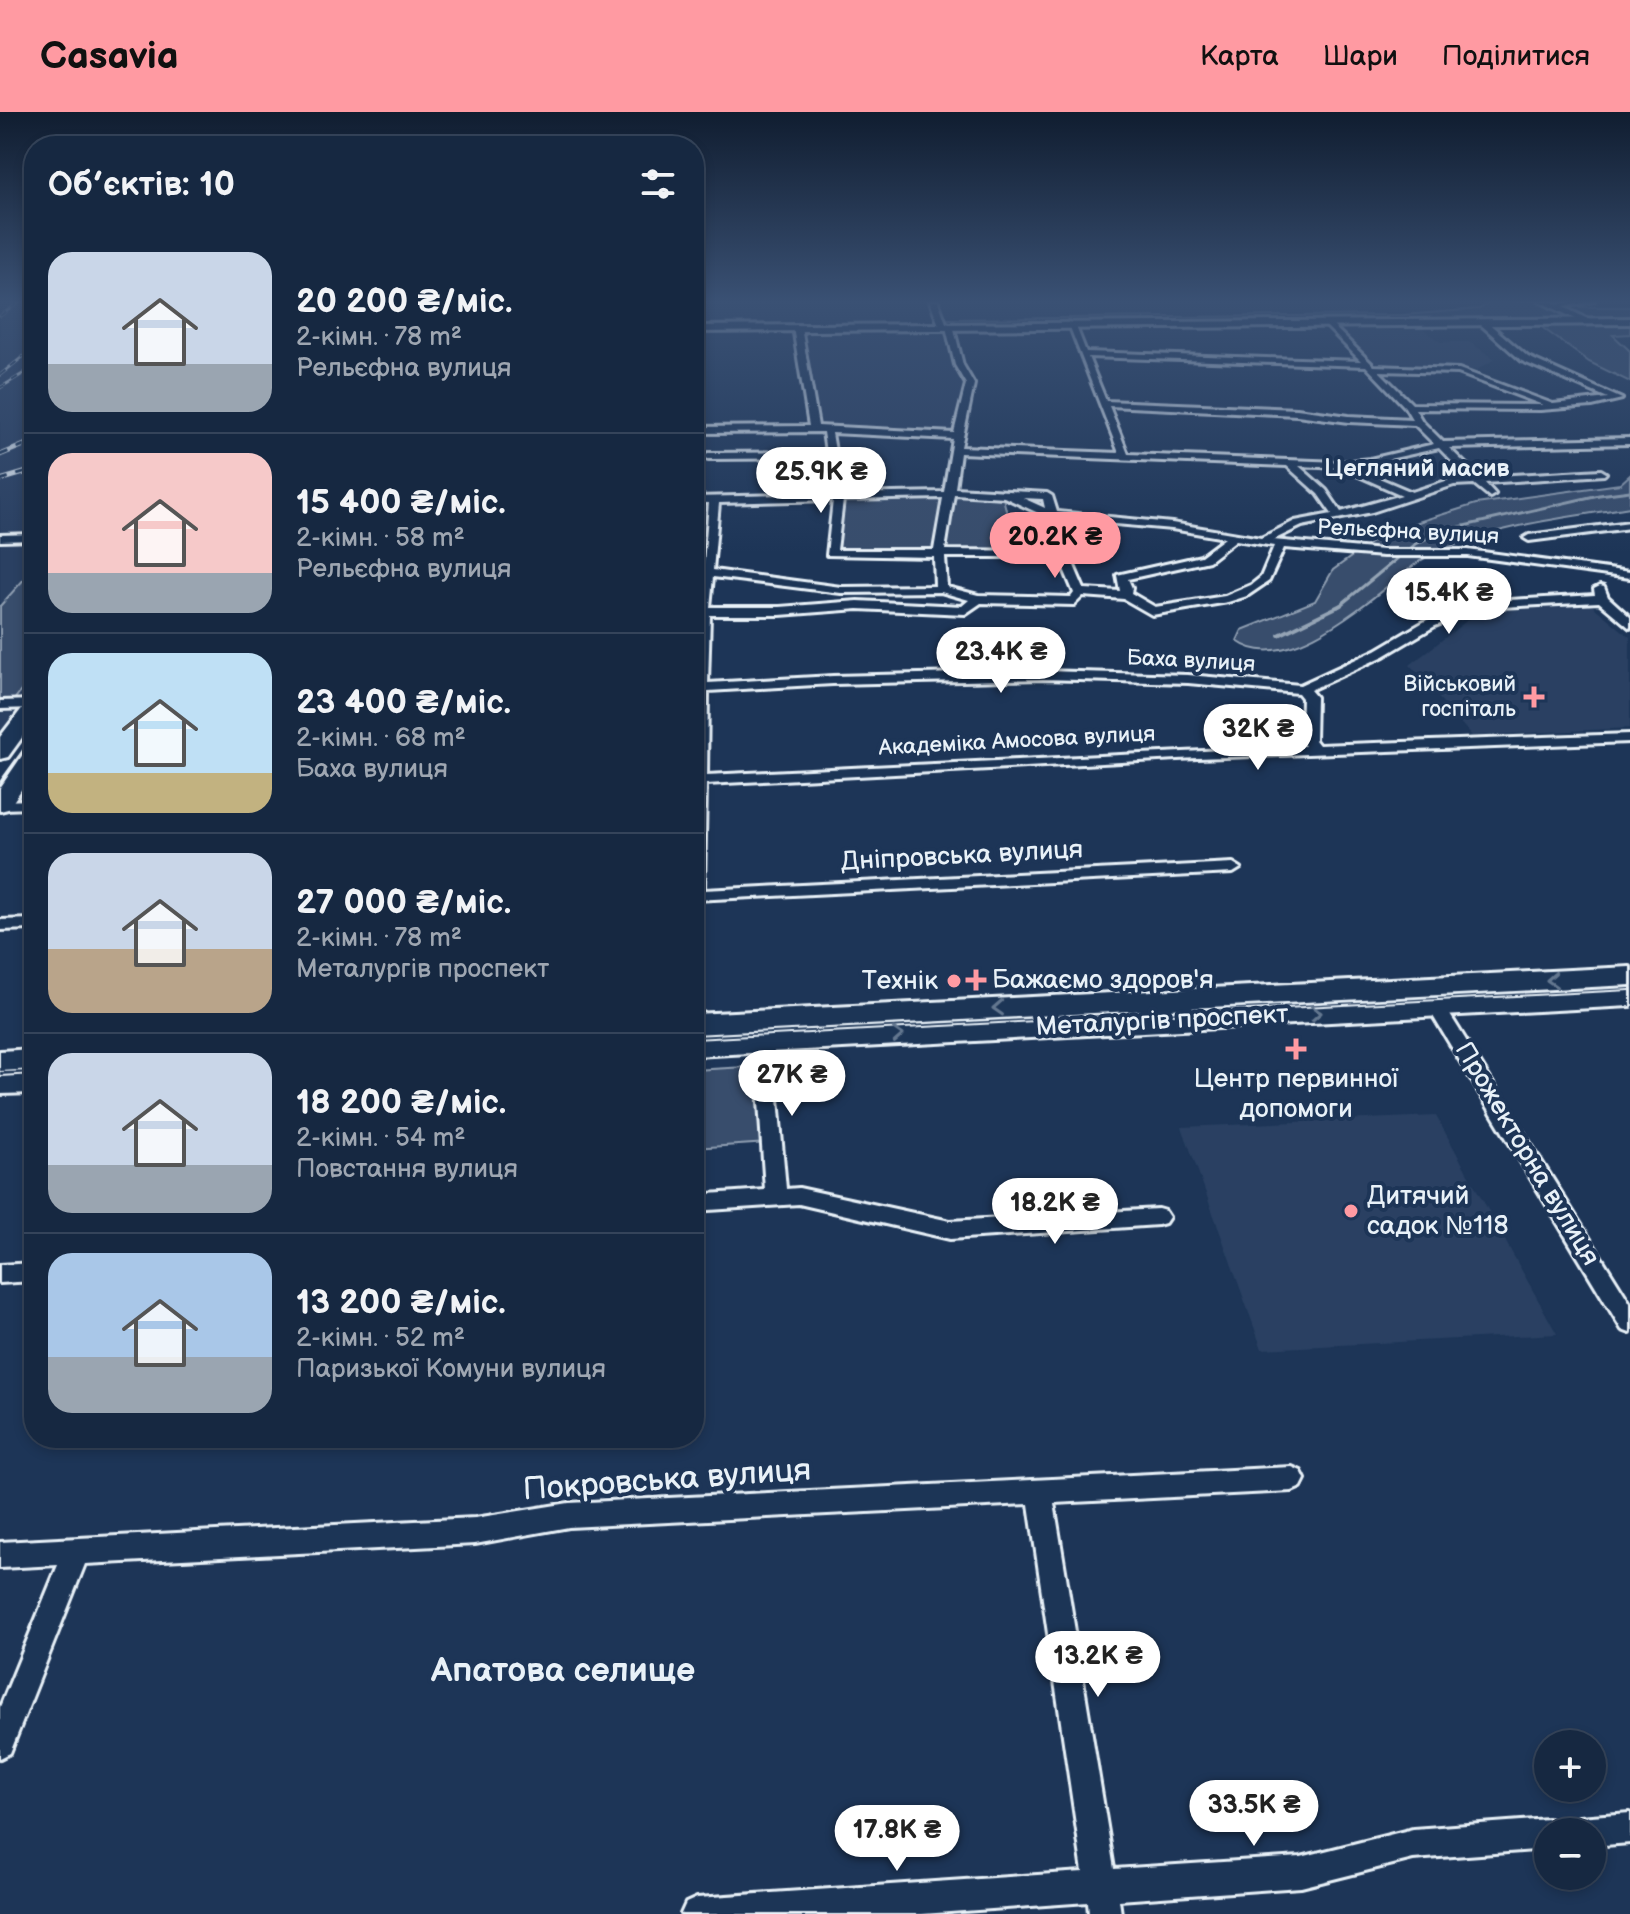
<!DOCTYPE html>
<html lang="uk">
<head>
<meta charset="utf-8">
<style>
  :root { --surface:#162841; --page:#1f3048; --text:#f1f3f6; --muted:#9ea6b1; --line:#35445a; --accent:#ff9aa2 }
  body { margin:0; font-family:"Balsamiq Sans",sans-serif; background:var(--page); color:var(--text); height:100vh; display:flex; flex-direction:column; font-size:30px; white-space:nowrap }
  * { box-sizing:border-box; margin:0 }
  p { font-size:26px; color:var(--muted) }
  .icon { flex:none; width:44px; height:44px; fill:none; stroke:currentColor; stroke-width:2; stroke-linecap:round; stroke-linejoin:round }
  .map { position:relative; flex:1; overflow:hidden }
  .panel { position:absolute; left:24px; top:24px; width:680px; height:1312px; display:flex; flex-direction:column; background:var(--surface); border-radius:32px; box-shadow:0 4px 12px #0003,0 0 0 2px var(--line) }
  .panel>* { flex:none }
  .buttons { position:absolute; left:1534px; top:1618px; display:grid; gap:16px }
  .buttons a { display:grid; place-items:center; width:72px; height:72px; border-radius:50%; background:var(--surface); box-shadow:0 4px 12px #0003,0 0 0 2px var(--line); font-size:40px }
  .price { position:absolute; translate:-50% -68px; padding:0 18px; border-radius:28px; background:#fff; color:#222; font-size:26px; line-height:52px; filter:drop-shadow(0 2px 4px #0008) }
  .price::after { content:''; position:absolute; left:50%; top:48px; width:24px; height:18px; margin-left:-12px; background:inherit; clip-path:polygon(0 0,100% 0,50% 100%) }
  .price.active { background:var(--accent); color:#111 }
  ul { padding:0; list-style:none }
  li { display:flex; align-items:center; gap:24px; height:200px; padding:0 24px }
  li+li { border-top:2px solid var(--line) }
  li span { display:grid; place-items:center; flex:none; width:224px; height:160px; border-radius:24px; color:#555 }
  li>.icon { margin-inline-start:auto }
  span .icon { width:96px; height:96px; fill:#fffc; stroke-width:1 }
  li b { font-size:34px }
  h2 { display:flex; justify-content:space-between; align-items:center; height:96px; padding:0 24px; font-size:34px }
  header { display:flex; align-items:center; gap:48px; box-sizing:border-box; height:112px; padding:0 40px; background:var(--accent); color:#111 }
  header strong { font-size:38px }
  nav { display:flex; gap:44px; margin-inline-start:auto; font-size:28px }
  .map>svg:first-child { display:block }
</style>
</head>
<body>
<header>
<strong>Casavia</strong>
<nav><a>Карта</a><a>Шари</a><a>Поділитися</a></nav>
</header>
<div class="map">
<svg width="1630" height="1802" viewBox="0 0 1630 1802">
  <rect width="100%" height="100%" fill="#1d3557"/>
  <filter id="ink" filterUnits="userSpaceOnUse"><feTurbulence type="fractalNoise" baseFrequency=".0125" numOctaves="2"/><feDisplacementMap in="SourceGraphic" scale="16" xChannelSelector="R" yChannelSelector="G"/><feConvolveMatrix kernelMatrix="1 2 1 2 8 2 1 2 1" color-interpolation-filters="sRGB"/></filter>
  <g filter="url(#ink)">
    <g fill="#2a4162">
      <polygon points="0,189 34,189 34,456 0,494"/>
      <polygon points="1336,215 1420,215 1441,230 1469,230 1495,247 1477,258 1377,255"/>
      <polygon points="947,218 967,272 955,322 817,316 801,220"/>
      <polygon points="1589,491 1630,525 1630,616 1472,624 1410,553 1483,496"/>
      <polygon points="34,562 34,589 0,634 0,590 13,589"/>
      <polygon points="1436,1004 1557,1222 1262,1237 1182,1015"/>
    </g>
    <g fill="#374d6c" stroke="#909fb2" stroke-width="2">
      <polygon points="1493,189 1539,189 1584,209 1558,195 1630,195 1630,222 1613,223 1630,239 1630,270 1589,250 1536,211 946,212 944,207 1403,203 1479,197"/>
      <path d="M1630,363V395C1571,405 1506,412 1450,435C1439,440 1426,444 1417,451C1377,480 1289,567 1237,529L1242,518L1315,489L1333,458L1386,420L1476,392L1620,372Z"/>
      <polygon points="950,379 1002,382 1017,441 941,441"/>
      <polygon points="945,384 937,441 833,440 840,386"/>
      <polygon points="710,389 699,495 694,496 694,390"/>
      <polygon points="34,456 34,562 13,589 0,590 0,494"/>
      <polygon points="763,954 768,1031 694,1036 694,958"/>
    </g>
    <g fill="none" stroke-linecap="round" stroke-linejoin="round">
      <polyline stroke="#95a4b5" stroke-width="3" points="1338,495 1415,432 1442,419 1599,383 1630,379"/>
      <polyline stroke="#95a4b5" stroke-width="4" points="1279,523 1341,493"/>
      <g stroke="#e8f1f8" stroke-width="6">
        <g id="minor">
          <path d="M930,189H938L946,211L953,213L963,253L974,272L961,335L1119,341L1068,210L1075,212L1086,240L1361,249L1325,213L1328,209L1374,254L1459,257L1553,292L1608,286L1522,249L1479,211L1486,209L1528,245L1622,287L1592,294L1540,298L1415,297L1422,309L1443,330L1630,326V332L1449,336L1479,365L1601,358L1606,361L1604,363L1485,371L1495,382L1490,385L1474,372L1454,373L1372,400L1302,414L1273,428L1383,438H1468L1630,460V466L1468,444H1383L1284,436L1269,469L1247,484L1228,490L1152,503L1124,487L1083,484L1074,493L981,491L965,502L858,497L780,503H710L708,571L833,564L1043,559L1188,563L1300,573L1376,538L1427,508L1476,490L1595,483L1594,477L1600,474L1604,475L1608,485L1630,505V516L1599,490L1482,496L1435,514L1384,544L1310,578L1316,585L1315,628L1319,633L1630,622V630L1197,646L706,672L704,778L1233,751L1241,756L1233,761L694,788V572L709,391H694V385L832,382L827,346L708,347L703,344L708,341L826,340L823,320L694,321V315L809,314L793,215L797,213L801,215L818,314L954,321L966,272L955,253L946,215L939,213ZM1088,245L1366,254L1405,295L1412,307L1349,304L1297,297L1106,289ZM1379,259L1458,261L1543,293L1412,292ZM1109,294L1297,303L1349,310L1415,313L1434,332L1370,347L1341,350L1128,342ZM832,321L953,327L944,380L842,382ZM1439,336L1468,366L1449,368L1412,380L1353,355ZM960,341L1287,354L1318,382L1332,402L1295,409L1261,426L1172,411L1057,400L1052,384L1047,381L955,376ZM1299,354L1341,356L1402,383L1341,400L1326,378ZM954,382L1004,385L1047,405L1057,439L945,438ZM943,386L934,438H837L843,388ZM1023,386L1043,387L1045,396ZM833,388L827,443L934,445L935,474L841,475L713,458L719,391ZM1059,407L1172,417L1225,426L1201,444L1117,463L1120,479L1084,477L1069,442ZM1236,428L1274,434L1261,465L1251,473L1225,484L1155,495L1131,481L1132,476L1128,467L1209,449ZM945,445H1059L1074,481L1071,485L978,483L947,475ZM713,465L841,481L941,480L969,488L962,494L858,489L780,495H710ZM1043,567L1188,571L1298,581L1302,586L1301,629L1305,634L707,663L708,579L833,572Z"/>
          <polygon points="1574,189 1594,189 1555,196 1551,194"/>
          <polygon points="1630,410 1630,416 1529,429 1524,426 1529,423"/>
          <polygon points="34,422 34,428 0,429 0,423"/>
          <polygon points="34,588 34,596 0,597 0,589"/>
          <polygon points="34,688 34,696 0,697 0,689"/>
          <polygon points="34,807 34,817 0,818 0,808"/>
          <polygon points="1436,888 1442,890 1630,1191 1630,1221 1622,1218 1427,894"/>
          <polygon points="764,924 773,930 786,1077 799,1076 950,1109 1158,1097 1165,1099 1169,1105 1165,1111 1158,1113 950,1127 799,1092 694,1099 694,1083 765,1078 755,930"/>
          <polygon points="34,1151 34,1169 0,1171 0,1153"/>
          <polygon points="1292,1355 1301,1359 1305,1367 1301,1375 1292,1379 1054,1391 1114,1757 1301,1745 1413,1717 1548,1707 1559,1711 1562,1720 1548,1720 1548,1737 1413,1747 1301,1775 1119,1788 1121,1802 1089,1802 1088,1790 922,1802 681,1802 686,1791 697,1786 1083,1760 1029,1392 569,1415 475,1432 85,1452 10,1641 0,1646 0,1595 58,1453 0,1456 0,1430 475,1406 569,1391"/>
          <polygon points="1630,1701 1630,1731 1592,1734 1592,1720 1564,1720 1568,1709 1579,1705"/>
        </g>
      </g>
      <g stroke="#e8f1f8" stroke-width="6">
        <polygon id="tertiary" points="1539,189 1551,189 1594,210 1586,212"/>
      </g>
      <g stroke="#e8f1f8" stroke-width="6">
        <polygon id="secondary" points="1630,206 1630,212 694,220 694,214"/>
      </g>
      <g stroke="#e8f1f8" stroke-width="6">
        <g id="primary">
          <polygon points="34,588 34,609 8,645 0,647 0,625 27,590"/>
          <polygon points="34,636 34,659 8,697 0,699 0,676 26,638"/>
          <polygon points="1630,855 1630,873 694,922 694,902"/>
          <polygon points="1630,876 1630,894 694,944 694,924"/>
          <polygon points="34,937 34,957 0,959 0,939"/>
          <polygon points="34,959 34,981 0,982 0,960"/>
        </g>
      </g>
      <use href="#minor" fill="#1d3557" fill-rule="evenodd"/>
      <use href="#tertiary" fill="#1d3557" fill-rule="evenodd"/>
      <use href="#secondary" fill="#1d3557" fill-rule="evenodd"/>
      <use href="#primary" fill="#1d3557" fill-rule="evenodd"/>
      <g stroke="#e8f1f8" stroke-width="2">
        <polyline points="0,670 34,623"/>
        <polyline points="694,927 1630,878"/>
        <polyline points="0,964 34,962"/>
      </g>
      <g stroke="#e8f1f8" stroke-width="3">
        <g id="rail-far1">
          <polyline points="0,204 21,189"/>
          <polyline points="0,263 34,236"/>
          <polyline points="0,276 34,255"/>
        </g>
      </g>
      <g stroke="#e8f1f8" stroke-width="5">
        <g id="rail">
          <polyline points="0,343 34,329"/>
          <polyline points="0,368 34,358"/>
        </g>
      </g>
      <use href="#rail-far1" stroke="#1d3557" stroke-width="2" stroke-dasharray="7" stroke-linecap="butt"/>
      <use href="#rail" stroke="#1d3557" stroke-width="3" stroke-dasharray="9" stroke-linecap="butt"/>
    </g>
    <defs><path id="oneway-chevron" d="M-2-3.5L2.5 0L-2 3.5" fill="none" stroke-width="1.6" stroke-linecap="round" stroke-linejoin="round" transform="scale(2)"/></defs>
    <g stroke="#64778f">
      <use href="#oneway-chevron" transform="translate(1552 868) rotate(177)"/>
      <use href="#oneway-chevron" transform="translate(998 896) rotate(177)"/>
      <use href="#oneway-chevron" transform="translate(1316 901) rotate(-3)"/>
      <use href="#oneway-chevron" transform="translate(898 923) rotate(-3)"/>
    </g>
  </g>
  <linearGradient id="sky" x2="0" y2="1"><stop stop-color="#101d30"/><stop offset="0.43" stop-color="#3a5174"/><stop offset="1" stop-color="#3a5174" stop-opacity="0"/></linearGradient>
  <rect width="1630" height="441" fill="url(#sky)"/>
  <g fill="#ff9aa2" stroke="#1d3557" stroke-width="3">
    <path d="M1530 573h8v8h8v8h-8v8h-8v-8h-8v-8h8z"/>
    <path d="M972 856h8v8h8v8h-8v8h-8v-8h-8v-8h8z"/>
    <circle cx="954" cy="869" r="8"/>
    <path d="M1292 925h8v8h8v8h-8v8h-8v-8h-8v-8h8z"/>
    <circle cx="1351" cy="1099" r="8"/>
  </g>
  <g text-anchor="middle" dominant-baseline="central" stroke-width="8" stroke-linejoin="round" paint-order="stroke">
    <g font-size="22" fill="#e8f1f8" stroke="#1d3557">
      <text transform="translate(1408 420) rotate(3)">Рельєфна вулиця</text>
      <text transform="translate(1191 549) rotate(3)">Баха вулиця</text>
      <text transform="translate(1017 629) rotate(-3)">Академіка Амосова вулиця</text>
    </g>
    <g font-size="22" fill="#e8f1f8" stroke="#1d3557" text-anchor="end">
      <text x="1516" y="572">Військовий<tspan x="1516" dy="25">госпіталь</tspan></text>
    </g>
    <g font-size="24" font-weight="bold" fill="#e8f1f8" stroke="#1d3557">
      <text x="1417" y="356">Цегляний масив</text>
    </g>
    <g font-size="26" fill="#e8f1f8" stroke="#1d3557">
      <text transform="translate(962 744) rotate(-3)">Дніпровська вулиця</text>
      <text transform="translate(1162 909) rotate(-3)">Металургів проспект</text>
      <text transform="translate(1527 1042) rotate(59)">Прожекторна вулиця</text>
    </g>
    <g font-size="26" fill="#e8f1f8" stroke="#1d3557" text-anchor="start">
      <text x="992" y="868">Бажаємо здоров'я</text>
      <text x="938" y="869" text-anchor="end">Технік</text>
      <text x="1296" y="967" text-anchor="middle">Центр первинної<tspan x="1296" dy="30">допомоги</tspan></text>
      <text x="1367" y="1084">Дитячий<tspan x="1367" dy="30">садок №118</tspan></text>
    </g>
    <g font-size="32" fill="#e8f1f8" stroke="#1d3557">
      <text transform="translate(667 1368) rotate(-4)">Покровська вулиця</text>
    </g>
    <g font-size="34" font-weight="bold" fill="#e8f1f8" stroke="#1d3557">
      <text x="563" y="1558">Апатова селище</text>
    </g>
  </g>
</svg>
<div class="buttons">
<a>+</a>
<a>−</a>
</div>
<b class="price" style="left:821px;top:403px">25.9K ₴</b>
<b class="price active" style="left:1055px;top:468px">20.2K ₴</b>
<b class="price" style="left:1449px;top:524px">15.4K ₴</b>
<b class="price" style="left:1001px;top:583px">23.4K ₴</b>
<b class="price" style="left:1258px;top:660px">32K ₴</b>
<b class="price" style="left:792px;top:1006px">27K ₴</b>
<b class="price" style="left:1055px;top:1134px">18.2K ₴</b>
<b class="price" style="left:1098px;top:1587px">13.2K ₴</b>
<b class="price" style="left:1254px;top:1736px">33.5K ₴</b>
<b class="price" style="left:897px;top:1761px">17.8K ₴</b>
<section class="panel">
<h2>Об’єктів: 10<svg class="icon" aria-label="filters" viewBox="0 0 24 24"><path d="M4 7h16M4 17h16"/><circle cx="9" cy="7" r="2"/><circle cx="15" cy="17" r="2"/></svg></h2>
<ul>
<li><span style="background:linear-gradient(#c9d6e8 70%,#9aa5b1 0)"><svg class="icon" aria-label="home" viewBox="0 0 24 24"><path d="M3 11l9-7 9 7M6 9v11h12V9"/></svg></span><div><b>20 200 ₴/міс.</b><p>2-кімн. · 78 m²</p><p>Рельєфна вулиця</p></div></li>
<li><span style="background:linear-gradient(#f6c9c9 75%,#9aa5b1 0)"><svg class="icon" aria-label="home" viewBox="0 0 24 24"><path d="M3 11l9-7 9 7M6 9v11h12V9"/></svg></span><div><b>15 400 ₴/міс.</b><p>2-кімн. · 58 m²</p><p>Рельєфна вулиця</p></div></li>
<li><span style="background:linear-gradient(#bfe0f5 75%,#c2b280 0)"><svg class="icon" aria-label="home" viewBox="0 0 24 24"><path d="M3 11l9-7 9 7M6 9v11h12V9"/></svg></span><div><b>23 400 ₴/міс.</b><p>2-кімн. · 68 m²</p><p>Баха вулиця</p></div></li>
<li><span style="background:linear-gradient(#c9d6e8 60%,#b9a48a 0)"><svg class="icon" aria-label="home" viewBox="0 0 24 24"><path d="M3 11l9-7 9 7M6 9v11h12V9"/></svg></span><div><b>27 000 ₴/міс.</b><p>2-кімн. · 78 m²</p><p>Металургів проспект</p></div></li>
<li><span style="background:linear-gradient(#c9d6e8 70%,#9aa5b1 0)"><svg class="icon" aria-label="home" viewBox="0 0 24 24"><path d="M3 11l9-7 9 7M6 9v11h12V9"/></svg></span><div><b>18 200 ₴/міс.</b><p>2-кімн. · 54 m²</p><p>Повстання вулиця</p></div></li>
<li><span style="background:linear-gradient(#a9c7e8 65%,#9aa5b1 0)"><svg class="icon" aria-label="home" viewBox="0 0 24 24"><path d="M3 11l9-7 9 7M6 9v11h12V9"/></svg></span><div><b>13 200 ₴/міс.</b><p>2-кімн. · 52 m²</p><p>Паризької Комуни вулиця</p></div></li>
</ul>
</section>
</div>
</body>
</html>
